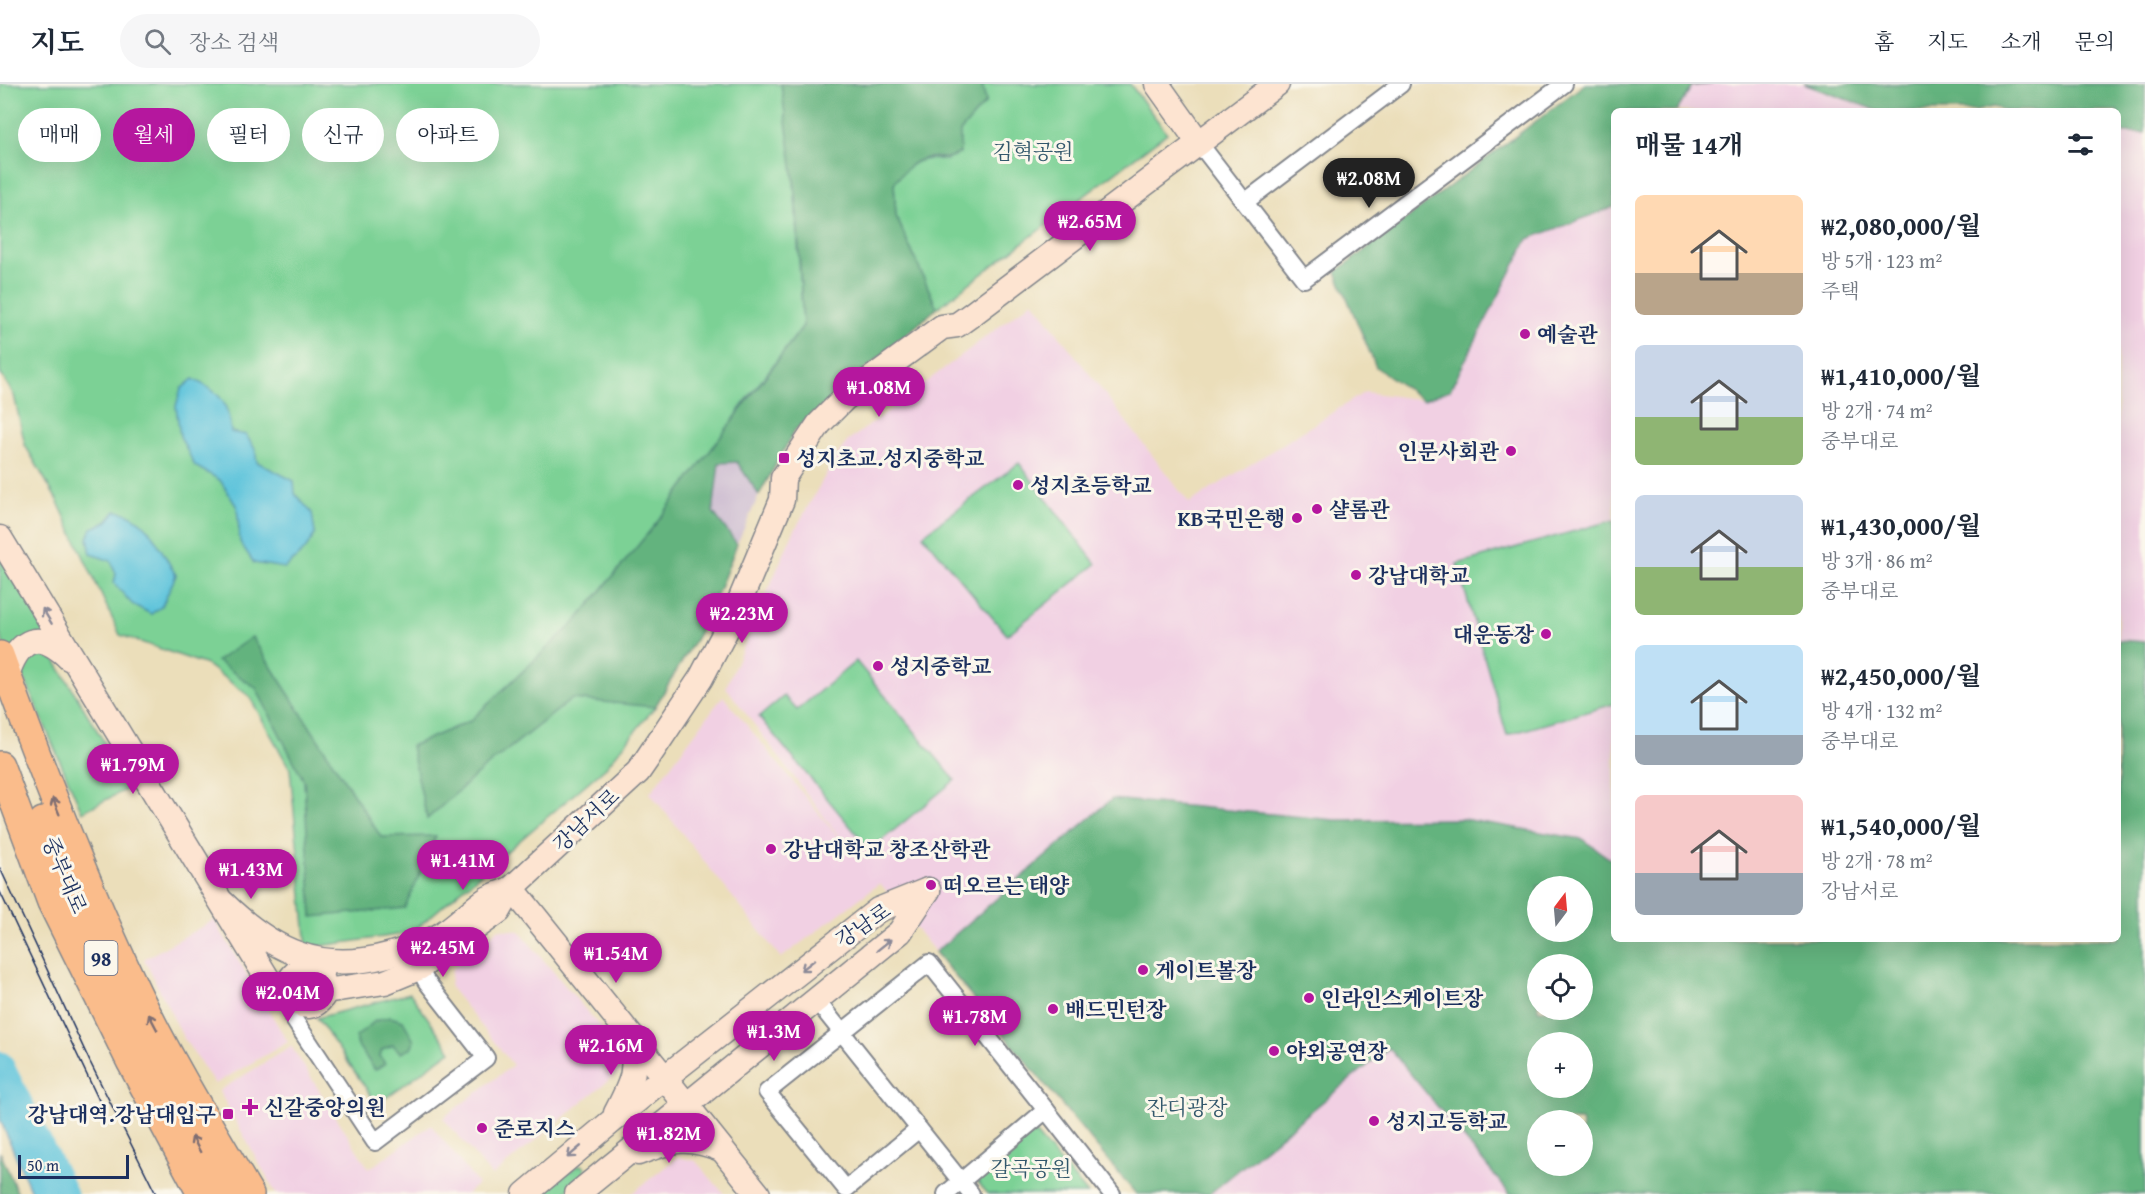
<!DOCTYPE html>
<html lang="ko">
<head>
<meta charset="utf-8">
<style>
  :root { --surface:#fff; --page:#f6f6f7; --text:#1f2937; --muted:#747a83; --line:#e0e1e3; --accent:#b5179e }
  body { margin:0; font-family:"Gentium Book Plus","Noto Serif KR",serif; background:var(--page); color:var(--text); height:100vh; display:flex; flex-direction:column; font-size:22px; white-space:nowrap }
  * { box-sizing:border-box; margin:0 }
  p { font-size:20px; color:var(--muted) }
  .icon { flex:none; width:33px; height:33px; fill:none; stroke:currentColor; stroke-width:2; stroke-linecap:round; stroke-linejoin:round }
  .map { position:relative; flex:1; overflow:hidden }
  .sheet { position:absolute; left:1611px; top:24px; width:510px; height:834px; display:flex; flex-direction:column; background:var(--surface); border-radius:9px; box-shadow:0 6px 24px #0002 }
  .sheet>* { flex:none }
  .guide { position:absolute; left:18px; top:24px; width:570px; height:54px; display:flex; gap:12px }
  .needle { width:39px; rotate:16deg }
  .fabs { position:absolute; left:1527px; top:792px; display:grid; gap:12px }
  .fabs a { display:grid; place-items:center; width:66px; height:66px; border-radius:50%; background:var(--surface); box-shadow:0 6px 24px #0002; font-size:30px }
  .scale { position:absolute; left:18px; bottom:15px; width:111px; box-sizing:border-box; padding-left:6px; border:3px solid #1b2f5e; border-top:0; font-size:16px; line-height:21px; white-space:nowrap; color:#1b2f5e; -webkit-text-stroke:4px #fbf7ec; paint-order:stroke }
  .price { position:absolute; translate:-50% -51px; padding:0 14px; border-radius:21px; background:var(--accent); color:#fff; font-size:20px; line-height:39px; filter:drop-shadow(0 2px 3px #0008) }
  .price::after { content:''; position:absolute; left:50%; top:36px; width:18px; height:14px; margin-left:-9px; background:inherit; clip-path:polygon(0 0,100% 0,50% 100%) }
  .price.on { background:#222; color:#fff }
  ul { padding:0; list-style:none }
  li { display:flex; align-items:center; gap:18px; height:150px; padding:0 24px }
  li span { display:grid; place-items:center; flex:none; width:168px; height:120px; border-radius:9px; color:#555 }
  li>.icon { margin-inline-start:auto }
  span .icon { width:72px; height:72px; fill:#fffc; stroke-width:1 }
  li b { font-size:26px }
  h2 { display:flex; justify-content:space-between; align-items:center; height:72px; padding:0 24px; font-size:26px }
  .pill { padding:0 21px; border-radius:27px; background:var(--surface); box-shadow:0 6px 24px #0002; font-size:21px; line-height:54px }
  .pill.on { background:var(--accent); color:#fff }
  header { display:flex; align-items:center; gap:36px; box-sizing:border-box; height:84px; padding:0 30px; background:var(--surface); border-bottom:2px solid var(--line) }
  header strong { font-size:28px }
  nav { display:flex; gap:33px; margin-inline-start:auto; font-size:21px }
  .search { width:420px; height:54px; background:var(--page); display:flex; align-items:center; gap:15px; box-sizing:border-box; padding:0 21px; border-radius:33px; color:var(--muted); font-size:22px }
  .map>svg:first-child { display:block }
</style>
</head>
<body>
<header>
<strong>지도</strong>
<div class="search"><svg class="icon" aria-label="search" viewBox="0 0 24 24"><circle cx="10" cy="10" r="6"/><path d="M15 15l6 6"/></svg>장소 검색</div>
<nav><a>홈</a><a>지도</a><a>소개</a><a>문의</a></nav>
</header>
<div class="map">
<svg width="2145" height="1110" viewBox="0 0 2145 1110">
  <rect width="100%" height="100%" fill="#fbf7ec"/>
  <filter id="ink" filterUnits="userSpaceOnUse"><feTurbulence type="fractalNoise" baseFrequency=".0167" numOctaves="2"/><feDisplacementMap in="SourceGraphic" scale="12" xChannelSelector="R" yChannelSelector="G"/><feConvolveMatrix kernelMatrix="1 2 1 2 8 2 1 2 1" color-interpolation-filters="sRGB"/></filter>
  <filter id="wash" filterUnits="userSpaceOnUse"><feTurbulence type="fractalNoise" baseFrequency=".008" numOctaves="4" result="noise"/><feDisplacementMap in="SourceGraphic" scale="24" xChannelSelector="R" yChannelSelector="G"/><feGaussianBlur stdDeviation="1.35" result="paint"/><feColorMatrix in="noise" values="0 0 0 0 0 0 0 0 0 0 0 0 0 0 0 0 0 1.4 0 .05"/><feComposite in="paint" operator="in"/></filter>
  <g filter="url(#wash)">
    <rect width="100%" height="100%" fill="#ebdeba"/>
    <g fill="#f1d0e3">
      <polygon points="1712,0 1804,0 1878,27 1677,27 1692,2"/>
      <polygon points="2118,49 2145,49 2145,558 2118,556"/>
      <polygon points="1614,123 1614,778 1582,755 1463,735 1335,736 1112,715 935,868 880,799 781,874 650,709 723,612 852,770 726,603 792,451 835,374 847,358 1033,217 1189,419 1365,308 1423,316 1450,306 1528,155"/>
      <polygon points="214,836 288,958 215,1000 183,953 144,875"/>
      <polygon points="498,845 519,847 622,969 620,987 492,1092 443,1034 513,981 450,903 452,885"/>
      <polygon points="291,962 369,1085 431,1041 478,1100 466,1110 276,1110 219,1007"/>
      <polygon points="1389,963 1510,1110 1209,1110"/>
      <polygon points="678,1073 696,1077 724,1110 631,1110"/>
    </g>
    <polygon fill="#cebed1" points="737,377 759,411 737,460 713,428 719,379"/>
    <g fill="#7bd195" stroke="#4b807a" stroke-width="1.5">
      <polygon points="0,0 788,0 803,242 739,326 680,471 655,623 606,683 411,849 307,864 290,685 249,612 207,581 120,551 57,416 25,361 14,311 0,289"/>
      <path d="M982,0H1130L1167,49L937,224L896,132L894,99C911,78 919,72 947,76L960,48L986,18Z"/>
      <polygon points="1019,379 1096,480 1007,551 923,451"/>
      <polygon points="1614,436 1614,620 1507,651 1457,480"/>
      <polygon points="0,463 61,562 7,570 0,550"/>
      <polygon points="34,571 44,571 55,576 131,703 82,728 22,589 25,577"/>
      <polygon points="856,577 955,696 870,766 759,633 784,612 797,626"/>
      <polygon points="410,909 451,967 377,1020 317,934"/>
      <polygon points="1034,1048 1088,1110 988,1110 977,1097"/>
      <polygon points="581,1081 585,1083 586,1092 563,1110 540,1110 577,1082"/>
    </g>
    <g fill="#64b37e" stroke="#40716e" stroke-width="1.5" fill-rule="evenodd">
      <path d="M781,0H982L986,18L960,48V69C942,78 945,72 928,74C913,75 903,89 894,99L896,132L937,224L795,346L759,411L737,378L719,379L713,428L737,460L708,534L655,623L572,615L483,685L427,735L411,662L470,637L577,536L658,437L803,242L796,111Z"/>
      <polygon points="1585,0 1712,0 1692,2 1677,27 1614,27 1614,123 1528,155 1450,306 1423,316 1376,283 1336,188"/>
      <polygon points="1804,0 2145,0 2145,49 2118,49 2118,27 2008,27 1993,23 1976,27 1878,27"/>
      <polygon points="252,553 381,753 436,752 405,824 312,833 304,697 256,604 217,577"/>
      <path d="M2118,556L2145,558V1110H1510L1389,964L1209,1110H1136L935,868L1112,715L1335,736L1463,735L1582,755L1614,778V855H2118ZM1582,802V848H1538V802ZM1538,880H1582V926H1538ZM1582,958V1004H1538V958ZM1582,1036V1082H1538V1036Z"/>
      <polygon points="390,933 403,937 414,957 411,964 401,969 393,961 382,966 380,972 385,980 375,986 356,959 356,953 375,937"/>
      <polygon points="0,1068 18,1110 0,1110"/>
    </g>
    <g fill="#5ec4db" stroke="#3c7a9c" stroke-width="1.5">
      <path d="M193,295C221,309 228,317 231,348L246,351L255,365L257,378L294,397L295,410L312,429L315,450L305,466L285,484L254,479L240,458L237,423L220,396L195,382L180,352L176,322L181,305Z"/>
      <path d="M116,427C149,431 160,466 176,491L162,522L151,530L132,520L114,499L116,490L111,477L91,470L88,454L92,444L107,438Z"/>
      <polygon points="0,976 57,1110 32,1110 0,1035"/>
    </g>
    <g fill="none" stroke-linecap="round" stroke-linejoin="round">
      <polyline stroke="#5ec4db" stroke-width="27" points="0,981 64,1110"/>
    </g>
  </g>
  <g filter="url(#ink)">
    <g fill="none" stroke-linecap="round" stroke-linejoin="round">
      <g stroke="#83868c" stroke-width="20">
        <g id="street">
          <polyline points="1199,59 1304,195 1564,0"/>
          <polyline points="1245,118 1401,0"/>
          <polyline points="291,914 293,934 375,1058 486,974 426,897 419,884"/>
          <polyline points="816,916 971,1110"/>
          <polyline points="919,1045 846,1105 767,1008 929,879 1046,1026"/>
          <polyline points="946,1110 1046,1026 1112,1110"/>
        </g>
      </g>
      <g stroke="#83868c" stroke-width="27">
        <g id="secondary">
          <polyline points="1157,0 1199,59"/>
          <path d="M0,454L269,897C282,907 304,934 320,916C326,910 325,902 322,894C310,881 293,884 288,901L291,914"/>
          <path d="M7,591C19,554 39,545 69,574"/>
          <polyline points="512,804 758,1110"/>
          <path d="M223,819C272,867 320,890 388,871C405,866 424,861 439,852C456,842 470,826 487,815C494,811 504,808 512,804L638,688L647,675L701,594L734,531L782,416L783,394L819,340L845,314L942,243L957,241L971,231L1277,0"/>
          <polyline points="325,907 385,898 419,884 499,827 512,804"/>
          <path d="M616,1029C632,998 639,986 629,952"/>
          <path d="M638,1069C673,1056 686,1051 721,1065"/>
          <polyline points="525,1110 654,1002 878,826 928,806"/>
          <polyline points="577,1110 900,848 928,806"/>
        </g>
      </g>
      <g stroke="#83868c" stroke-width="30">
        <g id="primary">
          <path d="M0,571C41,685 85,798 137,908C170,977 211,1044 250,1110"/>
          <polyline points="0,681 51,818 131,979 201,1110"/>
          <path d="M43,737C94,866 152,993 226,1110"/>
        </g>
      </g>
      <use href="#street" stroke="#fff" stroke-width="16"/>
      <use href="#secondary" stroke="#fde4d1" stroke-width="24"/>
      <use href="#primary" stroke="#fabc8b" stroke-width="27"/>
      <g stroke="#1b2f5e" stroke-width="1.5">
        <polyline points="0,784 90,978 156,1110"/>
        <polyline points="0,808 104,1027"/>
      </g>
    </g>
    <defs><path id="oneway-shaft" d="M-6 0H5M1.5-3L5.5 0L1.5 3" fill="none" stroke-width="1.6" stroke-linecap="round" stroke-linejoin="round" transform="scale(1.5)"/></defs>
    <g stroke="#8c8a98">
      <use href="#oneway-shaft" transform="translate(47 532) rotate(-121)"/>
      <use href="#oneway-shaft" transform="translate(884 861) rotate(-39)"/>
      <use href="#oneway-shaft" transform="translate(808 881) rotate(142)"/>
      <use href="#oneway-shaft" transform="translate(574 1068) rotate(140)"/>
    </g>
    <g stroke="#7f6e72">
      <use href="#oneway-shaft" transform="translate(56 722) rotate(-112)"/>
      <use href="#oneway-shaft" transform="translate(153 938) rotate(-118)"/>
      <use href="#oneway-shaft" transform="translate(196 1060) rotate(-118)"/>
    </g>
  </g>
  <g fill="#b5179e" stroke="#fbf7ec" stroke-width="2">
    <circle cx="1525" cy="250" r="6"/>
    <circle cx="1511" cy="367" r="6"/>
    <rect x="778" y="368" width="12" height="12" rx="3"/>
    <circle cx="1018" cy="401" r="6"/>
    <circle cx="1317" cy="425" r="6"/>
    <circle cx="1297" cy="434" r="6"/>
    <circle cx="1356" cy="491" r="6"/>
    <circle cx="1546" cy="550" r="6"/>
    <circle cx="878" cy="582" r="6"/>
    <circle cx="771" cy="765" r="6"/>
    <circle cx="931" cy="801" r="6"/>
    <circle cx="1143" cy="886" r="6"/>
    <circle cx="1309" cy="914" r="6"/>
    <circle cx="1053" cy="925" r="6"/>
    <circle cx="1274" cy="967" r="6"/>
    <path d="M247 1014h6v6h6v6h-6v6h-6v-6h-6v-6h6z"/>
    <rect x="222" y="1024" width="12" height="12" rx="3"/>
    <circle cx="1374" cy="1037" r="6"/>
    <circle cx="482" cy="1044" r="6"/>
  </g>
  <g text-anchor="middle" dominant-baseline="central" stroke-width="6" stroke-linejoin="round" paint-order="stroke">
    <rect fill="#fbf7ec" stroke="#5e6b89" stroke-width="1.5" x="84.5" y="857" width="33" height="34" rx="4.5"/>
    <g font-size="20" font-weight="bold" fill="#1b2f5e">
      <text x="101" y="874">98</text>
    </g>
    <g font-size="21" fill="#33586c" stroke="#fbf7ec">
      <text x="1033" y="67">김혁공원</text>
      <text x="1187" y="1023">잔디광장</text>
      <text x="1031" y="1084">갈곡공원</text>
    </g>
    <g font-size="21" font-weight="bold" fill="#1b2f5e" stroke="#fbf7ec" text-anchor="start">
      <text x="1537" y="250">예술관</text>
      <text x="1499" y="367" text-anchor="end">인문사회관</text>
      <text x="796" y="374">성지초교.성지중학교</text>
      <text x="1030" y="401">성지초등학교</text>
      <text x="1329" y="425">샬롬관</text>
      <text x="1285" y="434" text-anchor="end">KB국민은행</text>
      <text x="1368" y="491">강남대학교</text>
      <text x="1534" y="550" text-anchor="end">대운동장</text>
      <text x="890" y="582">성지중학교</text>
      <text x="783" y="765">강남대학교 창조산학관</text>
      <text x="943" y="801">떠오르는 태양</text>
      <text x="1155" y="886">게이트볼장</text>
      <text x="1321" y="914">인라인스케이트장</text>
      <text x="1065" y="925">배드민턴장</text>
      <text x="1286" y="967">야외공연장</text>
      <text x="264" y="1023">신갈중앙의원</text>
      <text x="216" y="1030" text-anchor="end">강남대역.강남대입구</text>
      <text x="1386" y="1037">성지고등학교</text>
      <text x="494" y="1044">준로지스</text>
    </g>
    <g font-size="21" fill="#1b2f5e" stroke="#fbf7ec">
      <text transform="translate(586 736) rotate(-43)">강남서로</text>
      <text transform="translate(65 791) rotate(67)">중부대로</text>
      <text transform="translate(863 841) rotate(-34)">강남로</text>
    </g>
  </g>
</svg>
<div class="fabs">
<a><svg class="needle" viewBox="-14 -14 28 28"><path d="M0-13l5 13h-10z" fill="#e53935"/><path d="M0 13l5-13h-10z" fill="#747a83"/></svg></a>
<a><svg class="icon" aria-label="locate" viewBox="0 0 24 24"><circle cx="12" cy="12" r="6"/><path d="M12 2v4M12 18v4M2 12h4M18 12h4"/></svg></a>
<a>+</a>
<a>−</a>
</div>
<div class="scale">50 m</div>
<b class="price on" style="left:1369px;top:125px">₩2.08M</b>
<b class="price" style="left:1090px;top:168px">₩2.65M</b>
<b class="price" style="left:879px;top:334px">₩1.08M</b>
<b class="price" style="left:742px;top:560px">₩2.23M</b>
<b class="price" style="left:133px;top:711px">₩1.79M</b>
<b class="price" style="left:463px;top:807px">₩1.41M</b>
<b class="price" style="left:251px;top:816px">₩1.43M</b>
<b class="price" style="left:443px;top:894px">₩2.45M</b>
<b class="price" style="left:616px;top:900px">₩1.54M</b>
<b class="price" style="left:288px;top:939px">₩2.04M</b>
<b class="price" style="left:975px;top:963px">₩1.78M</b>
<b class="price" style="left:774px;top:978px">₩1.3M</b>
<b class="price" style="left:611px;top:992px">₩2.16M</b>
<b class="price" style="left:669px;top:1080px">₩1.82M</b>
<div class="guide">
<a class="pill">매매</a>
<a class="pill on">월세</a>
<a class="pill">필터</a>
<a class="pill">신규</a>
<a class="pill">아파트</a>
</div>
<section class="sheet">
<h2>매물 14개<svg class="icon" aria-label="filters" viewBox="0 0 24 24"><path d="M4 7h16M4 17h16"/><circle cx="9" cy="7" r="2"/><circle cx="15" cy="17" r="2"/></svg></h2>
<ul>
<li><span style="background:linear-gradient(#ffd9b3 65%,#b9a48a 0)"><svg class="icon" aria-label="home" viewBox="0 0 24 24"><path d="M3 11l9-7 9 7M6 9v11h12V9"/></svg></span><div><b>₩2,080,000/월</b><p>방 5개 · 123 m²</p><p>주택</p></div></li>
<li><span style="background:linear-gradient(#c9d6e8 60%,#8fb573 0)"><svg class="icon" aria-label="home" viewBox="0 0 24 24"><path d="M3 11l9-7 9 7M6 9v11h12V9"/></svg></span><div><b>₩1,410,000/월</b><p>방 2개 · 74 m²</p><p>중부대로</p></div></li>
<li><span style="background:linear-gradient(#c9d6e8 60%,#8fb573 0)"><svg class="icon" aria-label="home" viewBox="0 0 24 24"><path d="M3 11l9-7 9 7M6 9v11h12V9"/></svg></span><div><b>₩1,430,000/월</b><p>방 3개 · 86 m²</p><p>중부대로</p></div></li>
<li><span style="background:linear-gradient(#bfe0f5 75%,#9aa5b1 0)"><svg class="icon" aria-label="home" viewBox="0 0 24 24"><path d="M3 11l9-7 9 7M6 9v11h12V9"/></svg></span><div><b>₩2,450,000/월</b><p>방 4개 · 132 m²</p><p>중부대로</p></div></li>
<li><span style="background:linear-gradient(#f6c9c9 65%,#9aa5b1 0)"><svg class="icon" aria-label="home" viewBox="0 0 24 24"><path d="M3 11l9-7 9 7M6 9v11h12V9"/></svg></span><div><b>₩1,540,000/월</b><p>방 2개 · 78 m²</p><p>강남서로</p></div></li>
</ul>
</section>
</div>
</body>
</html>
